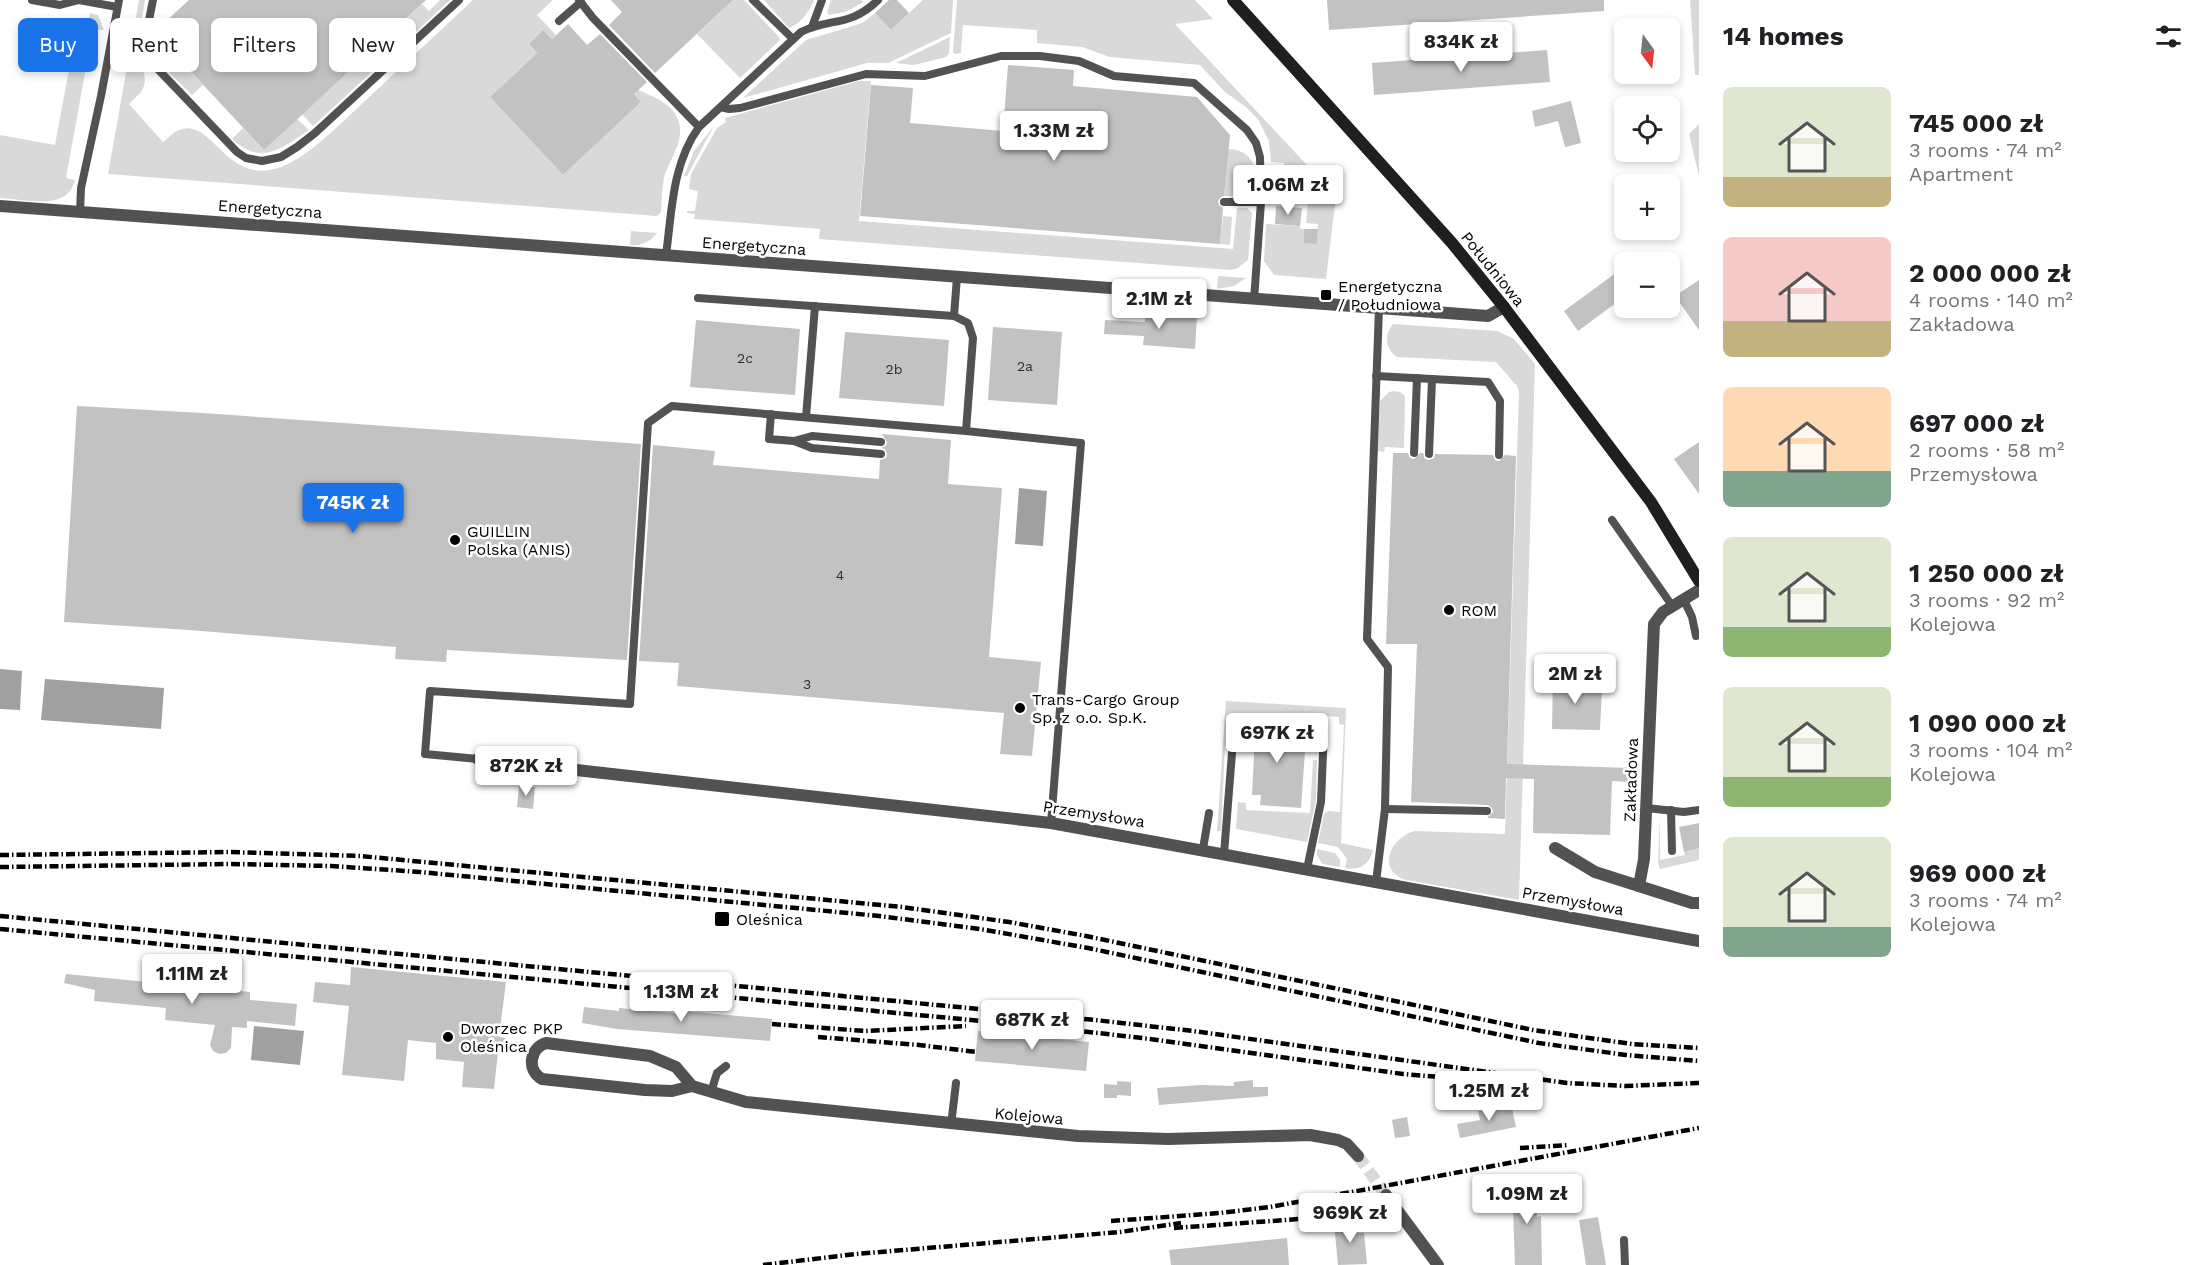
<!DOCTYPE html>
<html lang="en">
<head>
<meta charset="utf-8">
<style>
  :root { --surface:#fff; --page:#f2f2f2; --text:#202124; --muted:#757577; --accent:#1a73e8 }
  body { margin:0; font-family:"Work Sans",sans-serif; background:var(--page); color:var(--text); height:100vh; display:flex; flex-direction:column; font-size:22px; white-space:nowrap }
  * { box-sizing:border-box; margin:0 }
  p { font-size:20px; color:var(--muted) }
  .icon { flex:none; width:33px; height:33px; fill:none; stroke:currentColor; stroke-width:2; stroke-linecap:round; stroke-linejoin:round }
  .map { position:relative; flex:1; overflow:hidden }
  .panel { display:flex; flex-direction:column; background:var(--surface); width:510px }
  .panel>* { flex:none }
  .guide { position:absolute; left:18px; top:18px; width:570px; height:54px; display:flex; gap:12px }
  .needle { width:39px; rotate:165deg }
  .tools { position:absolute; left:1614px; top:18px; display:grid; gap:12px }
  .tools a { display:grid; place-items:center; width:66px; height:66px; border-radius:9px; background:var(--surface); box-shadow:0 3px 9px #0003; font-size:30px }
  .price { position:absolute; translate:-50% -51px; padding:0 14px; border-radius:6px; background:#fff; color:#222; font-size:20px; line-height:39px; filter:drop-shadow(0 2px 3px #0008) }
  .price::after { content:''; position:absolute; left:50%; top:36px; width:18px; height:14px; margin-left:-9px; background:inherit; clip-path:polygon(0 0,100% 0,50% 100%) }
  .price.selected { background:var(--accent); color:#fff }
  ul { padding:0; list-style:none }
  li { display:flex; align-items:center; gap:18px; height:150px; padding:0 24px }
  li span { display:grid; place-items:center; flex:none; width:168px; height:120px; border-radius:9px; color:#555 }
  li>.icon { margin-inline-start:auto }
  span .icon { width:72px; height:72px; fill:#fffc; stroke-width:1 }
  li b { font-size:26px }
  h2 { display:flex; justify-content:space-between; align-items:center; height:72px; padding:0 24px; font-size:26px }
  .pill { padding:0 21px; border-radius:9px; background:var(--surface); box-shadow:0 3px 9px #0003; font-size:21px; line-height:54px }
  .pill.selected { background:var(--accent); color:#fff }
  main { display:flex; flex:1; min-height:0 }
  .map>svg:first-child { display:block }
</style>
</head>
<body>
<main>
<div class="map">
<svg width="1699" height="1265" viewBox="0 0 1699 1265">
  <rect width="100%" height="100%" fill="#fff"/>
  <g fill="#d9d9d9">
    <path d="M139,0H145L138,44L145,80L144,86L141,92L129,104L163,142C168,139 172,133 177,131C212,113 225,188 281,167C309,157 344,120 366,100C402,66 438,33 473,0H553L537,15L556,35L552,39L543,30L529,44L537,53L490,97L563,175L641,102L634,94L638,90C662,100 688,111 678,144C675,154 668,165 665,174C662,185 662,200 661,212L657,216L108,174Z"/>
    <polygon points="440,0 450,0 391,55 380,43 422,4 429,11"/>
    <polygon points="733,0 744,0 779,37 780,40 740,78 697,34"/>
    <path d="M764,0H814C810,11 800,24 789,28Z"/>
    <polygon points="831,0 861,0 864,2 845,12 829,15 827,12"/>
    <polygon points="923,0 953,0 951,33 888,63 867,63 743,98 806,40 856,25 864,22 875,13 891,30"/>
    <polygon points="957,0 1195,0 1213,19 1175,24 1336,196 1326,279 1274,275 1264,261 1266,224 1300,226 1300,228 1304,229 1304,243 1317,243 1318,224 1306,223 1310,182 1282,180 1284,163 1271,162 1269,141 1258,119 1246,107 1225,92 1200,65 1110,57 1082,47 1037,43 1037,30 963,25 961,53 955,54 953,52"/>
    <polygon points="1690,0 1699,0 1699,75 1695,75"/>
    <path d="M90,13L98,15L104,30L93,29L66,178L75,180C67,212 25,199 0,198V135L55,145L77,26L87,27Z"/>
    <path d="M154,32L203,85L192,95C177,79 147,58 154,32Z"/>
    <polygon points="950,37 949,53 946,57 914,65 896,63"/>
    <polygon points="379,51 386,59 313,126 302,114 363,59 367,63"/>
    <polygon points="859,81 871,81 859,221 1233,249 1237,208 1247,208 1252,213 1248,260 1238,268 1231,270 819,239 820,229 694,219 695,214 687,213 687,211 695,211 698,191 689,189 691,174 717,128 726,122 725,118"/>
    <path d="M297,119L309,130C281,149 261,166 232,139L243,128L264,150Z"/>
    <polygon points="1699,124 1699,176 1689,134"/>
    <polygon points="714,126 687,176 684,176 694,151"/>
    <path d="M1228,149C1263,149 1267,198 1224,196Z"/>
    <polygon points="1223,216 1232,217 1230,245 1220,244"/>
    <path d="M631,231L657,233C650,242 641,246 630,245Z"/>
    <polygon points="1218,276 1246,278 1234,286 1217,289"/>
    <path d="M1393,324L1497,331L1514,339L1535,364L1519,900L1406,880C1376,871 1390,837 1415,831L1505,834L1519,391L1517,386L1496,362L1397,357C1385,349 1384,335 1393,324Z"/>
    <polygon points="1394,391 1400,392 1405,396 1404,448 1385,447 1384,452 1378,451 1380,401 1389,392"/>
    <path d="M1226,701L1346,708L1341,843L1373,850C1370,864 1359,871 1345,868L1347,859L1338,847L1318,843L1324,814L1328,811L1340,812L1344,725L1339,724V717L1295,714L1294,719L1257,717L1254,748L1225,746L1221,831H1217Z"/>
    <polygon points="1313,760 1317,760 1316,800 1307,842 1236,829 1238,802 1246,803 1246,810 1310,813"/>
    <polygon points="1660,816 1660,860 1685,855 1684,852 1699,848 1699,860 1660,869 1658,862"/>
    <polygon points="1317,849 1335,853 1340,860 1340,867 1323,864 1317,856"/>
  </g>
  <g fill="#a0a0a0">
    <polygon points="1019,488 1047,491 1043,546 1015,544"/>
    <polygon points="0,669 22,671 20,710 0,709"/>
    <polygon points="45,679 164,688 161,729 41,720"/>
    <polygon points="254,1026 304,1031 300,1065 251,1060"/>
  </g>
  <g fill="#c2c2c2">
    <polygon points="189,0 426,0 264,150 154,32"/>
    <polygon points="611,0 733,0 655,73 609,25 622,12"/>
    <polygon points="889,0 897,0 909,13 891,30 875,13"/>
    <polygon points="1327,0 1604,0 1604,11 1329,30"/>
    <polygon points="568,24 587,45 600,34 647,82 634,94 641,102 563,175 490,97 537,53 529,44 543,30 552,39"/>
    <polygon points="1547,50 1550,82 1374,95 1372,63"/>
    <polygon points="1008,65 1074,70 1073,86 1197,97 1230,135 1224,196 1221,197 1218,201 1219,205 1223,208 1220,244 860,216 871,85 913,88 910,123 1003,131"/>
    <polygon points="1571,101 1581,143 1565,147 1558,121 1535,127 1532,111"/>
    <polygon points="1276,206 1302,208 1300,226 1275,224"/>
    <polygon points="1304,229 1318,229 1317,244 1304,243"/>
    <polygon points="1624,267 1624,297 1578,331 1564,311"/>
    <polygon points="1699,280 1699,330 1675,296"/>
    <polygon points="1145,313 1197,316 1195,349 1143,345 1144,336 1104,334 1105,320 1145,322"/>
    <polygon points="696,320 800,329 795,395 690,387"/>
    <polygon points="993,327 1062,332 1057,405 988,400"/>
    <polygon points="845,332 949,340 944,406 839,398"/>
    <polygon points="77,406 202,413 641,444 627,660 447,650 446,662 395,659 396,647 189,630 64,622"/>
    <polygon points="882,434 951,440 948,484 1002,488 989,657 1041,662 1032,756 1000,754 1004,713 677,686 679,663 639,661 653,445 715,451 713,465 879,479 880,460 886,458 887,454 885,449 881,448 886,446 887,442"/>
    <polygon points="1699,442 1699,494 1674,459"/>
    <polygon points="1393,453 1408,453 1410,458 1414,459 1420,453 1423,453 1425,459 1429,460 1434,458 1435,454 1493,455 1495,460 1499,461 1505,455 1516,456 1507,764 1631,768 1630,782 1612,781 1610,835 1533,833 1534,779 1506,778 1505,819 1487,818 1493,812 1492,808 1488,805 1411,802 1417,644 1386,644"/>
    <polygon points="1553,670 1569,670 1569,688 1602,689 1600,730 1552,729"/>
    <polygon points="1256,717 1294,719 1292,750 1305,751 1301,808 1260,805 1261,795 1252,795"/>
    <polygon points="519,786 535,787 533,809 517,807"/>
    <polygon points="1699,823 1699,848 1684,852 1679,827"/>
    <polygon points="351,967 506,982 499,1037 506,1038 505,1053 498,1052 494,1089 462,1087 464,1062 436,1059 436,1043 408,1040 404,1081 342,1075 349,1006 313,1002 315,982 350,985"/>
    <polygon points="66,974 250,992 250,1000 297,1004 295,1026 247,1021 247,1028 232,1027 231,1048 226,1053 219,1054 213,1051 210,1045 215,1025 165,1020 166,1008 94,1001 95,990 64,983"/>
    <polygon points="584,1007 619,1011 619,1008 683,1014 683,1011 772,1019 770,1041 617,1029 582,1023"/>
    <polygon points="978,1031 1089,1042 1086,1071 975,1061"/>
    <polygon points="1253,1080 1253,1087 1268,1087 1268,1096 1159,1105 1157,1088 1201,1085 1234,1086 1234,1082"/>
    <polygon points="1117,1081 1131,1082 1131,1096 1117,1095 1117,1098 1104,1098 1104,1084 1117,1085"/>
    <polygon points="1506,1103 1507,1109 1512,1108 1516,1127 1460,1138 1457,1124 1480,1120 1478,1111 1490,1109 1489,1106"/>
    <polygon points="1407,1117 1410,1136 1395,1138 1392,1120"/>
    <polygon points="1536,1181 1537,1217 1541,1216 1542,1265 1515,1265 1512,1182"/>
    <polygon points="1598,1217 1606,1265 1586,1265 1579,1220"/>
    <polygon points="1357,1221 1358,1233 1364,1233 1367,1264 1338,1265 1334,1223"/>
    <polygon points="1287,1238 1289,1265 1171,1265 1169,1250"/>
  </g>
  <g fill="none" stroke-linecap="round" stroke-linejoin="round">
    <polyline stroke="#d9d9d9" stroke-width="12" stroke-dasharray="12 6" stroke-linecap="butt" points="1358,1156 1386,1195"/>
    <g stroke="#525252" stroke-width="8">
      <polyline points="32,0 60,5 79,0 117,7"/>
      <path d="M153,0C149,21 143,41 151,62L237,152L246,158L262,161L281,157L297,147L315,133L459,0"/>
      <polyline points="579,0 593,18 699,127"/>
      <polyline points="753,0 793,39"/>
      <polyline points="559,21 581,2"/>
      <polyline points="812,27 822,0"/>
      <polyline points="721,107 729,109 740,108 866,74 925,76 1001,56 1040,56 1079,61 1114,76 1194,83 1247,130 1256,143 1260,157 1261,202 1254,300"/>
      <polyline points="1224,202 1261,202"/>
      <polyline points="80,212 81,188 101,96 119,0"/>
      <path d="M666,255C672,211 672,164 699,127L801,32C831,17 849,28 878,0"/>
      <polyline points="957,277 954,316 968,323 973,338 966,431"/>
      <polyline points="698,298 954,316"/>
      <polyline points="1376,376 1488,382 1500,401 1499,455"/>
      <polyline points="771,414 769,439 794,441 812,448 881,454"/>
      <polyline points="806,417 815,306"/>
      <polyline points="794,441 812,436 881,442"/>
      <polyline points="1414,453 1417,378"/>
      <polyline points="1429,454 1432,379"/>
      <polyline points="1612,520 1673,607"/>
      <polyline points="1684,600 1692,617 1696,636"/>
      <polyline points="478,759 425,754 430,691 630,704 648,423 672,406 966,431 1081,443 1051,823"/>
      <polyline points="1646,808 1684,812 1699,810"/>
      <polyline points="1385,809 1487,811"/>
      <polyline points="1671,810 1672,851"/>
      <polyline points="1203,849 1209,813"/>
      <polyline points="1224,854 1232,753"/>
      <polyline points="1307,869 1321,802 1324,730"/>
      <polyline points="1376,882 1385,809 1388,667 1367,639 1379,308"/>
      <polyline points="711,1092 717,1073 726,1066"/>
      <polyline points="951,1125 956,1083"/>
      <polyline points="1624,1240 1625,1265"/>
    </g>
    <g stroke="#525252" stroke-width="12">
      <polyline points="0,206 1488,316 1504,307"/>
      <polyline points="478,759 1051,823 1699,941"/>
      <polyline points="1555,848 1595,872 1692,903 1699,903"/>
      <polyline points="1639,886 1644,859 1654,624 1663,612 1699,590"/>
      <path d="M692,1086L676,1067L650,1056L546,1043C530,1048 526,1070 542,1079L645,1090L672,1091L692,1086L746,1102L1078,1136L1168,1139L1310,1135L1338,1140L1347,1144L1358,1156"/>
      <polyline points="1386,1195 1438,1265"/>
    </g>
    <polyline stroke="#1f1f1f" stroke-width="12" points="1233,0 1452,243 1504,307 1651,502 1699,581"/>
    <g stroke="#000" stroke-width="4.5" stroke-dasharray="9 3 1.5 3" stroke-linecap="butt">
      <polyline points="0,855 230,852 360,856 902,907 1009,922 1086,936 1533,1030 1632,1044 1699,1048"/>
      <polyline points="0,867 230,864 331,866 420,872 879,916 980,929 1088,948 1539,1043 1626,1055 1699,1061"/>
      <polyline points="0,916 1095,1020 1193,1031 1567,1083 1625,1086 1699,1083"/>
      <polyline points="0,929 1046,1027 1150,1039 1403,1074 1499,1082"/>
      <polyline points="772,1024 865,1031 966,1026"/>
      <polyline points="818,1037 919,1045 976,1052"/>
      <polyline points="1520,1148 1569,1145"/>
      <polyline points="1111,1221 1220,1213 1270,1207 1699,1128"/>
      <polyline points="1174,1228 1355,1215"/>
      <polyline points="763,1265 856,1254 1120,1232 1181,1223"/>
    </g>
  </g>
  <g fill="#000" stroke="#fff" stroke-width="2">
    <rect x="1320" y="289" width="12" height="12" rx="3"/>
    <circle cx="455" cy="540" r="6"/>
    <circle cx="1449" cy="610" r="6"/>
    <circle cx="1020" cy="708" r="6"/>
    <rect x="714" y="911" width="16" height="16" rx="3"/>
    <circle cx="448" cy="1037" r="6"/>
  </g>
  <g text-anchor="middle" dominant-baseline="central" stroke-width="5" stroke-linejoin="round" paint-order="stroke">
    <g font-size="14" fill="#303030">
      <text x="745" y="358">2c</text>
      <text x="1025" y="366">2a</text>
      <text x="894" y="369">2b</text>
      <text x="840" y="575">4</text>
      <text x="807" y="684">3</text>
    </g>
    <g font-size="16" fill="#000" stroke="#fff">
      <text transform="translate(270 209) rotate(4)">Energetyczna</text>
      <text transform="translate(754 246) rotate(4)">Energetyczna</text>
      <text transform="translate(1493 269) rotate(51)">Południowa</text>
      <text transform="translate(1631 780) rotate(-88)">Zakładowa</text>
      <text transform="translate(1094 814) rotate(9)">Przemysłowa</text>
      <text transform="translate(1573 901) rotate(10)">Przemysłowa</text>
      <text transform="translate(1029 1116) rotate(5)">Kolejowa</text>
    </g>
    <g font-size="16" fill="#000" stroke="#fff" text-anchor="start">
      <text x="1338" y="286">Energetyczna<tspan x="1338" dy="18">/ Południowa</tspan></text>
      <text x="467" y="531">GUILLIN<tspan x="467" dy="18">Polska (ANIS)</tspan></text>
      <text x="1461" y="610">ROM</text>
      <text x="1032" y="699">Trans-Cargo Group<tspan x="1032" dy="18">Sp. z o.o. Sp.K.</tspan></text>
      <text x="736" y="919">Oleśnica</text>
      <text x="460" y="1028">Dworzec PKP<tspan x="460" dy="18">Oleśnica</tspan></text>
    </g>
  </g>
</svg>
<div class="tools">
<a><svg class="needle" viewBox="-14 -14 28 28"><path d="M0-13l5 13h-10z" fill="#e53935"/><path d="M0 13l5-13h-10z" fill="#757577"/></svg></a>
<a><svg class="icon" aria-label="locate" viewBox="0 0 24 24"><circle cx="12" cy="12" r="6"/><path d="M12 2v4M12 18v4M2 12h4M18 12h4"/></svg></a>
<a>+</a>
<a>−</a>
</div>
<b class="price" style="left:1461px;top:73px">834K zł</b>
<b class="price" style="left:1054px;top:162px">1.33M zł</b>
<b class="price" style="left:1288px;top:216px">1.06M zł</b>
<b class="price" style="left:1159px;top:330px">2.1M zł</b>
<b class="price selected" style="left:353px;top:534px">745K zł</b>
<b class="price" style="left:1575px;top:705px">2M zł</b>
<b class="price" style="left:1277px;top:764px">697K zł</b>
<b class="price" style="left:526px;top:797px">872K zł</b>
<b class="price" style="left:192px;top:1005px">1.11M zł</b>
<b class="price" style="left:681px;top:1023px">1.13M zł</b>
<b class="price" style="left:1032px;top:1051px">687K zł</b>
<b class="price" style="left:1489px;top:1122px">1.25M zł</b>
<b class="price" style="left:1527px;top:1225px">1.09M zł</b>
<b class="price" style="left:1350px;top:1244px">969K zł</b>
<div class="guide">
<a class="pill selected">Buy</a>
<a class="pill">Rent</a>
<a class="pill">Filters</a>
<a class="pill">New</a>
</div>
</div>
<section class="panel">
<h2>14 homes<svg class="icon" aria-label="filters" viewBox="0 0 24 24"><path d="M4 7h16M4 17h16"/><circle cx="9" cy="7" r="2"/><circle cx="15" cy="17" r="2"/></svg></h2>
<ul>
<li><span style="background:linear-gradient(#dfe7d0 75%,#c2b280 0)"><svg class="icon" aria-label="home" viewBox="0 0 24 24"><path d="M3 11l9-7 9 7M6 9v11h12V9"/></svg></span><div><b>745 000 zł</b><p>3 rooms · 74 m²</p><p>Apartment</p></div></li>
<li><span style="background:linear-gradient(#f6c9c9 70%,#c2b280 0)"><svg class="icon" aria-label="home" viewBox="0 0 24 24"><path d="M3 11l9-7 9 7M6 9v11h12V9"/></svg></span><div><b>2 000 000 zł</b><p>4 rooms · 140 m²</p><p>Zakładowa</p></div></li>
<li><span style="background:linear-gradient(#ffd9b3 70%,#7fa58c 0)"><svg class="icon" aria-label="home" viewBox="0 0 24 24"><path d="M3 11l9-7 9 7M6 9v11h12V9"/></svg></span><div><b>697 000 zł</b><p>2 rooms · 58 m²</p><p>Przemysłowa</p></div></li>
<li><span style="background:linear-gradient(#dfe7d0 75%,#8fb573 0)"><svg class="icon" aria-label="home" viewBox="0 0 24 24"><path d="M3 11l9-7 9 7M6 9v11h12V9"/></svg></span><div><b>1 250 000 zł</b><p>3 rooms · 92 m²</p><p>Kolejowa</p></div></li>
<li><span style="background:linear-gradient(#dfe7d0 75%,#8fb573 0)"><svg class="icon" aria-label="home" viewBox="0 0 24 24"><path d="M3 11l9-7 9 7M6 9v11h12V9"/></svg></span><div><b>1 090 000 zł</b><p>3 rooms · 104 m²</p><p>Kolejowa</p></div></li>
<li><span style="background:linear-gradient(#dfe7d0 75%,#7fa58c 0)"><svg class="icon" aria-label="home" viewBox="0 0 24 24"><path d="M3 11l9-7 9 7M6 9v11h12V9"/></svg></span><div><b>969 000 zł</b><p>3 rooms · 74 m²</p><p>Kolejowa</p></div></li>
</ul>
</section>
</main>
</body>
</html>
